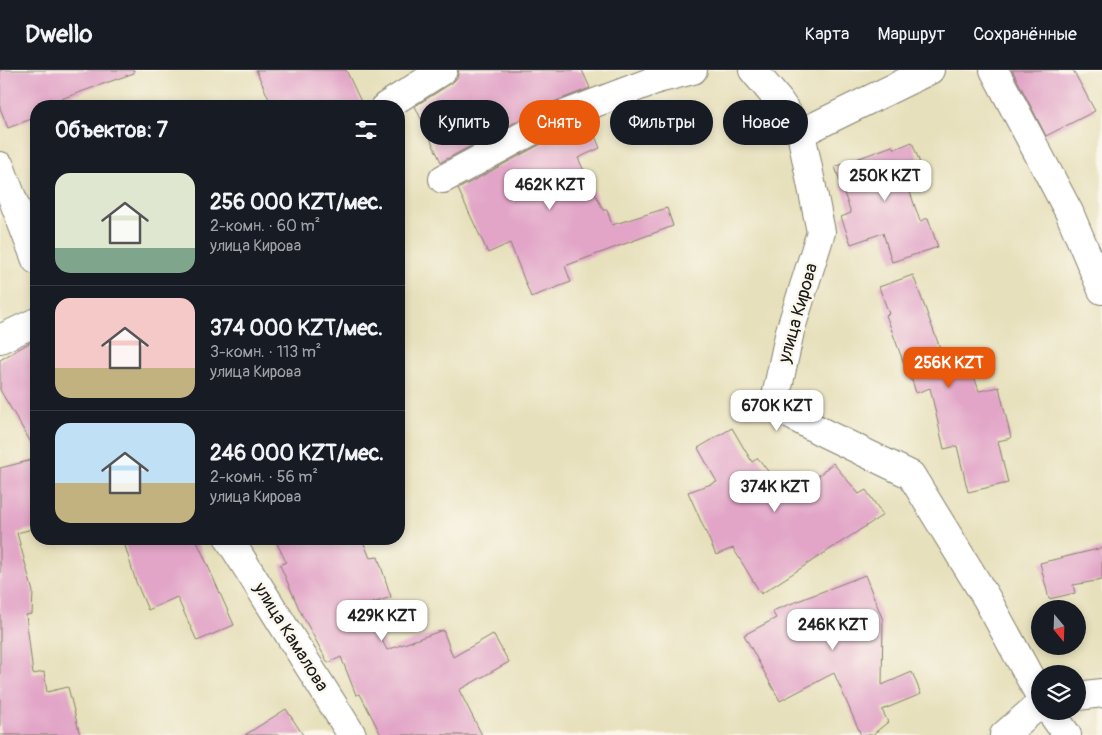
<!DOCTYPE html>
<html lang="ru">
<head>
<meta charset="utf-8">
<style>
  :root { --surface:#171b24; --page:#20242c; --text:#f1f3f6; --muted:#9ea1a6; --line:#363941; --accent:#ea580c }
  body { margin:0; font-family:Pangolin,sans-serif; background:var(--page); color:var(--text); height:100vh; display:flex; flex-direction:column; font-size:19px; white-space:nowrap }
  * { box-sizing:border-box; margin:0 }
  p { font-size:16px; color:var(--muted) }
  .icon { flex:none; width:28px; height:28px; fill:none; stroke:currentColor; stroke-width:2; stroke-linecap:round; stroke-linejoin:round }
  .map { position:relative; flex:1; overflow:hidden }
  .panel { position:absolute; left:30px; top:30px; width:375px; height:445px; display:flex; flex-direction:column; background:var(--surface); border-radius:20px; box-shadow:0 2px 8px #0003 }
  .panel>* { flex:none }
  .hud { position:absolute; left:420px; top:30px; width:475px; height:45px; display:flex; gap:10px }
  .needle { width:32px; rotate:161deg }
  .fabs { position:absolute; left:1031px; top:530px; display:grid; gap:10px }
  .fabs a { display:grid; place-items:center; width:55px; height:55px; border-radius:50%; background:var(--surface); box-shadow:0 2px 8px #0003; font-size:25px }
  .price { position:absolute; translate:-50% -42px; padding:0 11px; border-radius:10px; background:#fff; color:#222; font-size:16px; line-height:32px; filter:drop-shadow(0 1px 2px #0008) }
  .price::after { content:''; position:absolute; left:50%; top:30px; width:15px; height:11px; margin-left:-8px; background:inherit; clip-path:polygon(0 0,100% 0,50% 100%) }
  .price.active { background:var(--accent); color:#fff }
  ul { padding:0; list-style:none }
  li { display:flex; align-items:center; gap:15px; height:125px; padding:0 25px }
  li+li { border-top:1px solid var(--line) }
  li span { display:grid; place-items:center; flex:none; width:140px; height:100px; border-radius:15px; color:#555 }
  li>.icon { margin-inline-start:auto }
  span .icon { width:60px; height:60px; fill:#fffc; stroke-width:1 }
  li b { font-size:21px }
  h2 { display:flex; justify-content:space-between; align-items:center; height:60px; padding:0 25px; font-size:21px }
  .tag { padding:0 18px; border-radius:22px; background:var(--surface); box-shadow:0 2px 8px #0003; font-size:18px; line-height:45px }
  .tag.active { background:var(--accent); color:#fff }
  header { display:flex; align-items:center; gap:30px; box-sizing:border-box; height:70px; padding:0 25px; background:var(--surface); border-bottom:1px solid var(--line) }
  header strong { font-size:24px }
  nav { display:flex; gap:28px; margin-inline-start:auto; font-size:18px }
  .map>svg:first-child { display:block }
</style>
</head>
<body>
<header>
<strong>Dwello</strong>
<nav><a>Карта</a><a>Маршрут</a><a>Сохранённые</a></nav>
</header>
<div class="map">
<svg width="1102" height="665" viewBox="0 0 1102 665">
  <rect width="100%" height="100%" fill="#fbf7ec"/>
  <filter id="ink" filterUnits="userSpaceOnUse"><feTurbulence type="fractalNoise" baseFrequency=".02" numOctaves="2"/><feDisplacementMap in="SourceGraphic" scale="10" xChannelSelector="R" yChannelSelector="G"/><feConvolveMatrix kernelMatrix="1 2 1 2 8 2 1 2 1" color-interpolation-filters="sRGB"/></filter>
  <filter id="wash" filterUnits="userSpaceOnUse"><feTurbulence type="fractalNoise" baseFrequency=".0096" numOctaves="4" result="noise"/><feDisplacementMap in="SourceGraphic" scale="20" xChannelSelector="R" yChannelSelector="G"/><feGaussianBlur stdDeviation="1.12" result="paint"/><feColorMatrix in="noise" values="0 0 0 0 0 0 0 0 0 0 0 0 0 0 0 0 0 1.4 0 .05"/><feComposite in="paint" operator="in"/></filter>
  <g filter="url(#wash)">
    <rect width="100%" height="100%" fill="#e7e0bc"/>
    <g id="blocks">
      <g fill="#e2a5c7">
        <polygon points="0,0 134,0 134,3 61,29 61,36 36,36 36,47 8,58 0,38"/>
        <polygon points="256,0 346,0 363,36 272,36"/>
        <polygon points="459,0 582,0 590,18 551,33 441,92 415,36 452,13 457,8"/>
        <polygon points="1012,0 1073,0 1095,41 1046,66"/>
        <polygon points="589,52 600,78 578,88 603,140 607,140 612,155 667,138 673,156 565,196 571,212 531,227 510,173 488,183 458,119 565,61"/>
        <polygon points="912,72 921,96 903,102 920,151 928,148 938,177 892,192 883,163 851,174 841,147 851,143 835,97 892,76 895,79"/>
        <polygon points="913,205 944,289 966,282 979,321 999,317 1011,368 998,371 1008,413 968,422 957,376 944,379 930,318 916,323 912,310 910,310 886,245 889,244 879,217"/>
        <polygon points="36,269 36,381 0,320 0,290"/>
        <polygon points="732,358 752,392 758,388 780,417 803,404 809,414 833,393 859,424 866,420 883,445 761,524 733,478 716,485 688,422 717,412 698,378"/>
        <polygon points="36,389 36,458 17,463 33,522 32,544 26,545 33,604 44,602 47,622 68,617 80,665 0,665 0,398"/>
        <polygon points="123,469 196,469 234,555 197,571 177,527 148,540 136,512"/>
        <polygon points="275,469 362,469 370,488 378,487 391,527 365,536 387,580 443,560 453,587 493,564 509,592 459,620 482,665 381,665 360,624 356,625 341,587 328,593 300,541 280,495 286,492"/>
        <polygon points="1102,478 1102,510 1073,515 1075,523 1049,529 1040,493"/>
        <polygon points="865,505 883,550 882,615 912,602 921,624 882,640 888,652 872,665 861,665 834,603 780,631 744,565 776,548 772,541"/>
        <polygon points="286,639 303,665 245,665"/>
      </g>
    </g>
  </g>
  <g filter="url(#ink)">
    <use href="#blocks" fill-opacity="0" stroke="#827e6c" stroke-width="1"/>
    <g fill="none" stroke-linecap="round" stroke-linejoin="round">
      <g stroke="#827e6c" stroke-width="30">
        <g id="minor">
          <polyline points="753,0 779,31 801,63 821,162 790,261 774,336 822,362 911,405 987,529 1040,626"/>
          <polyline points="994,0 1069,142 1102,220"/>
          <polyline points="386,36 443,0"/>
          <polyline points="801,63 930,0"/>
          <polyline points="0,96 36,190"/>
          <polyline points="443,109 558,47 658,9 693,0"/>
          <polyline points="0,269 36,252"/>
          <polyline points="229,469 352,665"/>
          <polyline points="1078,626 1102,623"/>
          <polyline points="1050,641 1067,665"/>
          <polyline points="1004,665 1040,634"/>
        </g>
      </g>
      <use href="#minor" stroke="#fff" stroke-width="28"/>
    </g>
  </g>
  <g text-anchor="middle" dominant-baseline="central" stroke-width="5" stroke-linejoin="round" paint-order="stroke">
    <g font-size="18" fill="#1c1c1c" stroke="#fbf7ec">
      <text transform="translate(798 243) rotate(-74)">улица Кирова</text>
      <text transform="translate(291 567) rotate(58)">улица Камалова</text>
    </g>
  </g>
</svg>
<div class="fabs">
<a><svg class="needle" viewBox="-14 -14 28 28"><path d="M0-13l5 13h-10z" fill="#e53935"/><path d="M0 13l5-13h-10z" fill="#9ea1a6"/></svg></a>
<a><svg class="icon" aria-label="layers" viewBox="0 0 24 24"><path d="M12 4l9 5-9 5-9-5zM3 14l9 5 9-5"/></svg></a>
</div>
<b class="price" style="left:885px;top:132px">250K KZT</b>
<b class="price" style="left:550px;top:141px">462K KZT</b>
<b class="price active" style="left:949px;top:319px">256K KZT</b>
<b class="price" style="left:777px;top:362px">670K KZT</b>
<b class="price" style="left:775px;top:443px">374K KZT</b>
<b class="price" style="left:382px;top:572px">429K KZT</b>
<b class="price" style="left:833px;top:581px">246K KZT</b>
<div class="hud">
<a class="tag">Купить</a>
<a class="tag active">Снять</a>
<a class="tag">Фильтры</a>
<a class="tag">Новое</a>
</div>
<section class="panel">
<h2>Объектов: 7<svg class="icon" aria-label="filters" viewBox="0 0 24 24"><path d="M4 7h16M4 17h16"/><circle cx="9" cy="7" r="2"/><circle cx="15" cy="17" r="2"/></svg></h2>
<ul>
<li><span style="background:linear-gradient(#dfe7d0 75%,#7fa58c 0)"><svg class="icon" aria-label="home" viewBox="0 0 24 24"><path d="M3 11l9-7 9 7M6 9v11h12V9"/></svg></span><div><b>256 000 KZT/мес.</b><p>2-комн. · 60 m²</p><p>улица Кирова</p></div></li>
<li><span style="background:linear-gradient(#f6c9c9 70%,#c2b280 0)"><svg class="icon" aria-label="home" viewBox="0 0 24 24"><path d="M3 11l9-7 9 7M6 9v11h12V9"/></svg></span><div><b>374 000 KZT/мес.</b><p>3-комн. · 113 m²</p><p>улица Кирова</p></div></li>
<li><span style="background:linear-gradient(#bfe0f5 60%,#c2b280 0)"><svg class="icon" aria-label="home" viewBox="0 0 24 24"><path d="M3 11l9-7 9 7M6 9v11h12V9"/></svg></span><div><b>246 000 KZT/мес.</b><p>2-комн. · 56 m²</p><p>улица Кирова</p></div></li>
</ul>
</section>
</div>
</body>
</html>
